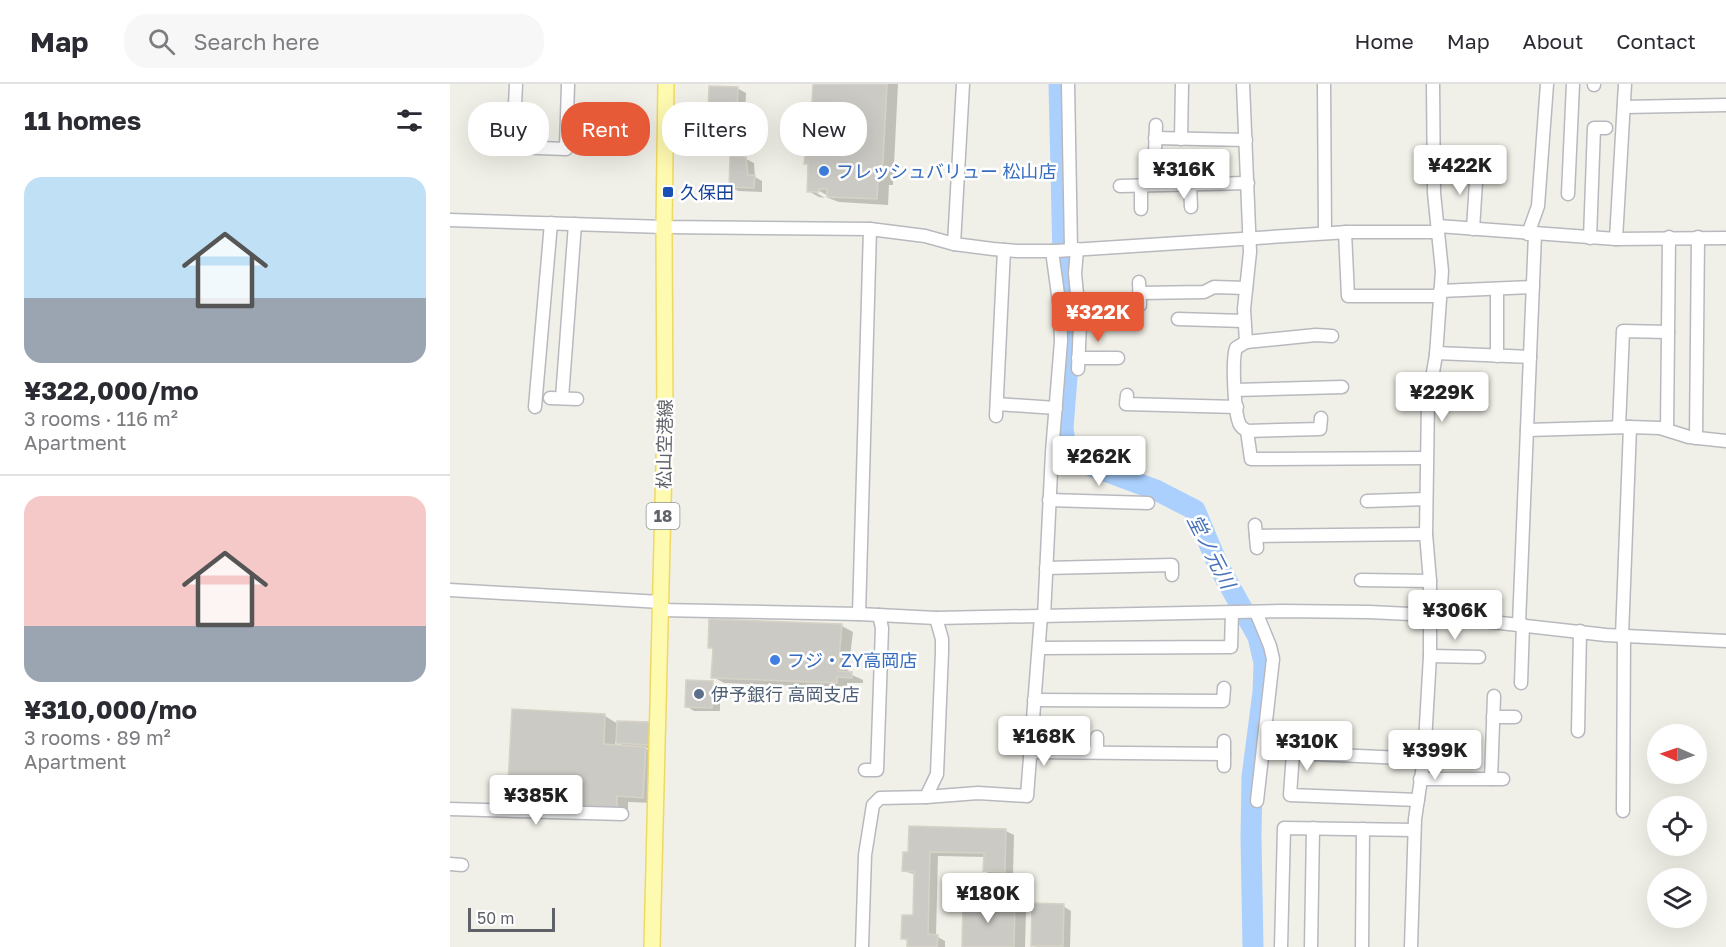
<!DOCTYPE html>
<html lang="en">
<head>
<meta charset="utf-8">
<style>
  :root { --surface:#fff; --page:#f7f7f7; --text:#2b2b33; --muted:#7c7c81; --line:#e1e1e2; --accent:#e75a38 }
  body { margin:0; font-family:"Golos Text","Noto Sans JP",sans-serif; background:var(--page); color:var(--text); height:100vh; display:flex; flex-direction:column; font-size:22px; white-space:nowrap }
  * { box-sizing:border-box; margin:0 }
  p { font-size:20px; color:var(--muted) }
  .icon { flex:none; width:33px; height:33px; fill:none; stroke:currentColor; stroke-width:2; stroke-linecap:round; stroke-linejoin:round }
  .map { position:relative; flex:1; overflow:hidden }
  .details { display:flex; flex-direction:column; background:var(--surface); width:450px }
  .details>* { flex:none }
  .banner { position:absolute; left:18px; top:18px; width:570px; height:54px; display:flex; gap:12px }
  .needle { width:39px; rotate:272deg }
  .buttons { position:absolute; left:1197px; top:640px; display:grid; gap:12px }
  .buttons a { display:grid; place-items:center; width:60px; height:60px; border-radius:50%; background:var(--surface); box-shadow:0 6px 24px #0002; font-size:30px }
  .scale { position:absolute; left:18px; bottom:15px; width:87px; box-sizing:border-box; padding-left:6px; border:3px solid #5f6268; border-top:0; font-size:16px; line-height:21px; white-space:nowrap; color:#5f6268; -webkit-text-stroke:4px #fff; paint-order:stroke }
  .price { position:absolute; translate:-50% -51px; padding:0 14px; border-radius:6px; background:#fff; color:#222; font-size:20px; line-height:39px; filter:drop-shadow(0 2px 3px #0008) }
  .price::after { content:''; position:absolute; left:50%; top:36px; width:18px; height:14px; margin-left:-9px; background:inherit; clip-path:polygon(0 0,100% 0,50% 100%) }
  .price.current { background:var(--accent); color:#fff }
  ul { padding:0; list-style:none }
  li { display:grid; align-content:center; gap:12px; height:318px; padding:0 24px }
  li+li { border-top:2px solid var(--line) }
  li span { display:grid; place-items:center; height:186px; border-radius:18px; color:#555 }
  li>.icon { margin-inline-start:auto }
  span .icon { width:108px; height:108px; fill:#fffc; stroke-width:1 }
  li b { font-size:26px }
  h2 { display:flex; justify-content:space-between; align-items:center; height:72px; padding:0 24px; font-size:26px }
  .tag { padding:0 21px; border-radius:24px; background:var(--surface); box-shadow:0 6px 24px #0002; font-size:21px; line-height:54px }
  .tag.current { background:var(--accent); color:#fff }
  header { display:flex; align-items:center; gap:36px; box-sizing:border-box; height:84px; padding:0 30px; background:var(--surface); border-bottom:2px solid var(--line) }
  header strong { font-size:28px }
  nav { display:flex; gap:33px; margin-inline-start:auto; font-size:21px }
  .search { width:420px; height:54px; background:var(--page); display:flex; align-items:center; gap:15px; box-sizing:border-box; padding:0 21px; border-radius:24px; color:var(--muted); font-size:22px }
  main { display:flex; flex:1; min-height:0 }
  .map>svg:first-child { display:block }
</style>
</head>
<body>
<header>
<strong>Map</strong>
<div class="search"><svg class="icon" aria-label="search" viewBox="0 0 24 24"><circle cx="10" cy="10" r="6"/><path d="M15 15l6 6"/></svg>Search here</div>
<nav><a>Home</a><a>Map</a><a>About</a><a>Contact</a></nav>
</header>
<main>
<section class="details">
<h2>11 homes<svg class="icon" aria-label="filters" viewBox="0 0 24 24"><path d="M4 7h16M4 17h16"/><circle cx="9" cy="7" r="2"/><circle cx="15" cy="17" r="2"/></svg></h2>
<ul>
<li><span style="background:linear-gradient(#bfe0f5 65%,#9aa5b1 0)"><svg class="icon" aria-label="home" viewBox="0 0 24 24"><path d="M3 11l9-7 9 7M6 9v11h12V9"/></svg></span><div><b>¥322,000/mo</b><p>3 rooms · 116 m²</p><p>Apartment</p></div></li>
<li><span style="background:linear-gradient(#f6c9c9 70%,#9aa5b1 0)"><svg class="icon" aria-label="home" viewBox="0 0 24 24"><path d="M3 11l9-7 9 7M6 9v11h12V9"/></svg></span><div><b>¥310,000/mo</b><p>3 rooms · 89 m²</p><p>Apartment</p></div></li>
</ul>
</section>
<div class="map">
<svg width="1276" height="863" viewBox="0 0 1276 863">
  <rect width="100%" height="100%" fill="#f1f0e8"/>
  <g fill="#0003" fill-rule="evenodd">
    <polygon points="364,0 448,0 443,101 439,101 438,121 389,118 378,114 378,112 363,103 362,106 375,114 369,113 358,107 359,81 356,79 360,71 361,54 356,51 362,35"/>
    <polygon points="287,4 296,9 295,33 268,32 260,27"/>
    <polygon points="296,75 304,79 305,93 312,97 312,108 288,107 280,102"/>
    <polygon points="392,542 403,548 398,589 413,596 413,599 397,599 397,604 274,599 263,593 264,565 260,563"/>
    <polygon points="262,599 270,603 270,627 244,627 236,622"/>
    <path d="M64,627L155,632L168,640H200L208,644L207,664H195L206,670L204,719L178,718V729L70,723L59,717ZM165,657L176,663H165Z"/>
    <polygon points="556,747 564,751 563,792 543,791 534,787 535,773 488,772 486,852 495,857 495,863 458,863 458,857 452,854 464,833 466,791 454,787 454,770"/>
    <polygon points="565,820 576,826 575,863 513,863"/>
    <polygon points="613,822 621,827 620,863 586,863 582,861"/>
  </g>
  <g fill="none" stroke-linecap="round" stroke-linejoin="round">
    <polyline stroke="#abd0fe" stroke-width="21" points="609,0 613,175 620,256 613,344 616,365 633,379 706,406 745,426 768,481 808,553 814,579 813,608 802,693 801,754 803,863"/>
  </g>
  <g fill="#cccac5" stroke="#d6d3c6" stroke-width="1.5">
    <polygon points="363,0 437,0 432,96 428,96 427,115 377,113 377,105 369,105 369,108 357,108 358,80 354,80 355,69 359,70 360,53 355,52 356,33 361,33"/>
    <polygon points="259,2 288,3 287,29 258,28"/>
    <polygon points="280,72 296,73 298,91 305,91 304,104 279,103"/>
    <polygon points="259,535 392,540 388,587 402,588 402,594 387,593 387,599 261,594 263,564 258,564"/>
    <polygon points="236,596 263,597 262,624 235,623"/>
    <polygon points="62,625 155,630 154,660 196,663 193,714 167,712 167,724 57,718"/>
    <polygon points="167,637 200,638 199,661 166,659"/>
    <polygon points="459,742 556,745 555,788 533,787 534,769 480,768 478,850 488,851 487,863 457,863 457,855 451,855 452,831 463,831 464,788 452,787 453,768 458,768"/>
    <polygon points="513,817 565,818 564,863 512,863"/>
    <polygon points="582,819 614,820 613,862 581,862"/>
  </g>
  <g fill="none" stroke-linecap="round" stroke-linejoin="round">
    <g stroke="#b8b9be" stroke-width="15">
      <g id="minor">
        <polyline points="66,0 63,63 116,65 118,0"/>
        <polyline points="618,0 621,165"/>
        <path d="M793,0L800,168L794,225L796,258L786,264C782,275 784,330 790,341C793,345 793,344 797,347L870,345L871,334"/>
        <polyline points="874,0 875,149"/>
        <polyline points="1144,1 1144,0"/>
        <polyline points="1174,23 1276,21"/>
        <polyline points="705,54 796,56"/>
        <polyline points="731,55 732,0"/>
        <polyline points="705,69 706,41"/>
        <polyline points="740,101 741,123"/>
        <polyline points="670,102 798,99"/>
        <polyline points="691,102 691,125"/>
        <polyline points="1118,110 1123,0"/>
        <polyline points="0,136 214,143 420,145 475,152 504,160 543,165 567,167 606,167 898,148 988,148"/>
        <polyline points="988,142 1166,155 1276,154"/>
        <polyline points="1023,145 1027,82"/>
        <polyline points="895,148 898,212 989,212"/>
        <polyline points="1078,150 1088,122 1097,0"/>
        <polyline points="1140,154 1144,44 1156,44"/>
        <polyline points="1166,155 1175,0"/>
        <polyline points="504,160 513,0"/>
        <polyline points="627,165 625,190 630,240 628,285"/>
        <polyline points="689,198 690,221"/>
        <polyline points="990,207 1083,203"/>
        <polyline points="689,209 754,208 764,203 796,204"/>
        <polyline points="728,235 794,237"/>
        <polyline points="796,258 866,251 882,252"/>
        <polyline points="986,269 1080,273"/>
        <polyline points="1047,272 1047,205"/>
        <polyline points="628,274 668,274"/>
        <polyline points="785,306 892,303"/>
        <polyline points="677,311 676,320 787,323"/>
        <polyline points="100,314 127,315"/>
        <polyline points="112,314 125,140"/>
        <polyline points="547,320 606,324"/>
        <polyline points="85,323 101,139"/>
        <polyline points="546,332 554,166"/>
        <polyline points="1169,343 1173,247 1218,248"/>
        <polyline points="1217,345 1219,153"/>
        <polyline points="1077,346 1180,343 1210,344 1239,353 1276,357"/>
        <polyline points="797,347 801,375 976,374"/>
        <polyline points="1246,354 1248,153"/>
        <polyline points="599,416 698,419"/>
        <polyline points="917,417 976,415"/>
        <polyline points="805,441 807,464"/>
        <polyline points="806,452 976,450"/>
        <polyline points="596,484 722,481 722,491"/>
        <polyline points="911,496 980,497"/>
        <polyline points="0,506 211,518"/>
        <polyline points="210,526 409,530 486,534 832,527 919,528 980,531 1156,551 1276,557"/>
        <polyline points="806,528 820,562 823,575 807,717"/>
        <polyline points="409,530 420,145"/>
        <polyline points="594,532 602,368 611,257 610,225 602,167"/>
        <polyline points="1069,540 1085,150"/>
        <polyline points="1172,552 1180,343"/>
        <polyline points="589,564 781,563 782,529"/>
        <polyline points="980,572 1029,573"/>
        <polyline points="1071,599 1073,541"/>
        <polyline points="584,616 773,617 774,604"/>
        <polyline points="1043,633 1065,633"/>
        <polyline points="1128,647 1130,547"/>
        <polyline points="774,657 774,682"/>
        <polyline points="580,668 774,670"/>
        <polyline points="647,668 647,653"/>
        <polyline points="415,686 427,686 432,544 429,531"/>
        <polyline points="970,695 1053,695"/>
        <polyline points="1041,695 1044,612"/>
        <polyline points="476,713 528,709 577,712 591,532"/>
        <polyline points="968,716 840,711 843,669 974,675"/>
        <polyline points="0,725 172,730"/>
        <polyline points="1173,727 1174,552"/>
        <polyline points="0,780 12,781"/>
        <polyline points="412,863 415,771 423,721 430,714 476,713 487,690 492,568 492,555 486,534"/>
        <polyline points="831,863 834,744 964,746"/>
        <polyline points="861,863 863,744"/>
        <polyline points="912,863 913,745"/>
        <polyline points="961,863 965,735 974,675 980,572 980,497 976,450 978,317 986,271 992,187 984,109 983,0"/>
      </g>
    </g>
    <g stroke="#efd962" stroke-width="18">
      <polyline id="major" points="202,863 215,339 214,143 216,0"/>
    </g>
    <use href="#minor" stroke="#fff" stroke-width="12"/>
    <use href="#major" stroke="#fefab0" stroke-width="15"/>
  </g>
  <g fill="#3f7fe0" stroke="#fff" stroke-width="2">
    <circle cx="374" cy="87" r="6"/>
    <circle cx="325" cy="576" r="6"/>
  </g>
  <rect fill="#1a4fb4" stroke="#fff" stroke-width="2" x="212" y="102" width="12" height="12" rx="3"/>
  <circle fill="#5c6f8a" stroke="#fff" stroke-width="2" cx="249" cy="610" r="6"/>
  <g text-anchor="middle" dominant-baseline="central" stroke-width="5" stroke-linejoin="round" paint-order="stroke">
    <rect fill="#fff" stroke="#8f9195" stroke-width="1.5" x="196.5" y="419" width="33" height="26" rx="4.5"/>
    <g font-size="16" font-weight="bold" fill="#5f6268">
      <text x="213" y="432">18</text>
    </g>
    <g font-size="18" fill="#366cbe" stroke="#fff" text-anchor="start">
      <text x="386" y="87">フレッシュバリュー 松山店</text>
      <text x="337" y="576">フジ・ZY高岡店</text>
    </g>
    <g font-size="18" fill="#164399" stroke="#fff" text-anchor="start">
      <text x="230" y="108">久保田</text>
    </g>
    <g font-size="18" fill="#5f6268" stroke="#fff">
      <text transform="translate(214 360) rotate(-89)">松山空港線</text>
    </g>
    <g font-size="18" fill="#4e5e75" stroke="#fff" text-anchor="start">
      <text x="261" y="610">伊予銀行 高岡支店</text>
    </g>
    <g font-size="20" font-style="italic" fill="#4973ba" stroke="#fff">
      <text transform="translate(762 467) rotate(63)">堂ノ元川</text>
    </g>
  </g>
</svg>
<div class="buttons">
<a><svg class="needle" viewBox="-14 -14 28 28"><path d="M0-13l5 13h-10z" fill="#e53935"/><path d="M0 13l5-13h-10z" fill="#7c7c81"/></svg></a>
<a><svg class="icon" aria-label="locate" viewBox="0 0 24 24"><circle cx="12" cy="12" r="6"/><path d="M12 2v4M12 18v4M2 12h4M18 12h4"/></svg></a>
<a><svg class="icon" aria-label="layers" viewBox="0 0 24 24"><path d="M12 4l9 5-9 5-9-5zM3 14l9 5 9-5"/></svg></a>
</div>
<div class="scale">50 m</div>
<b class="price" style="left:1010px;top:112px">¥422K</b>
<b class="price" style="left:734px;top:116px">¥316K</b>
<b class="price current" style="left:648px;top:259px">¥322K</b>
<b class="price" style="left:992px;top:339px">¥229K</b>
<b class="price" style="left:649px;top:403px">¥262K</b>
<b class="price" style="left:1005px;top:557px">¥306K</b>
<b class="price" style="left:594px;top:683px">¥168K</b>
<b class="price" style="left:857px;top:688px">¥310K</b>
<b class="price" style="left:985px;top:697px">¥399K</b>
<b class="price" style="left:86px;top:742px">¥385K</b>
<b class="price" style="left:538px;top:840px">¥180K</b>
<div class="banner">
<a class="tag">Buy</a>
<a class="tag current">Rent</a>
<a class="tag">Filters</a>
<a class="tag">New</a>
</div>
</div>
</main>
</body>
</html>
